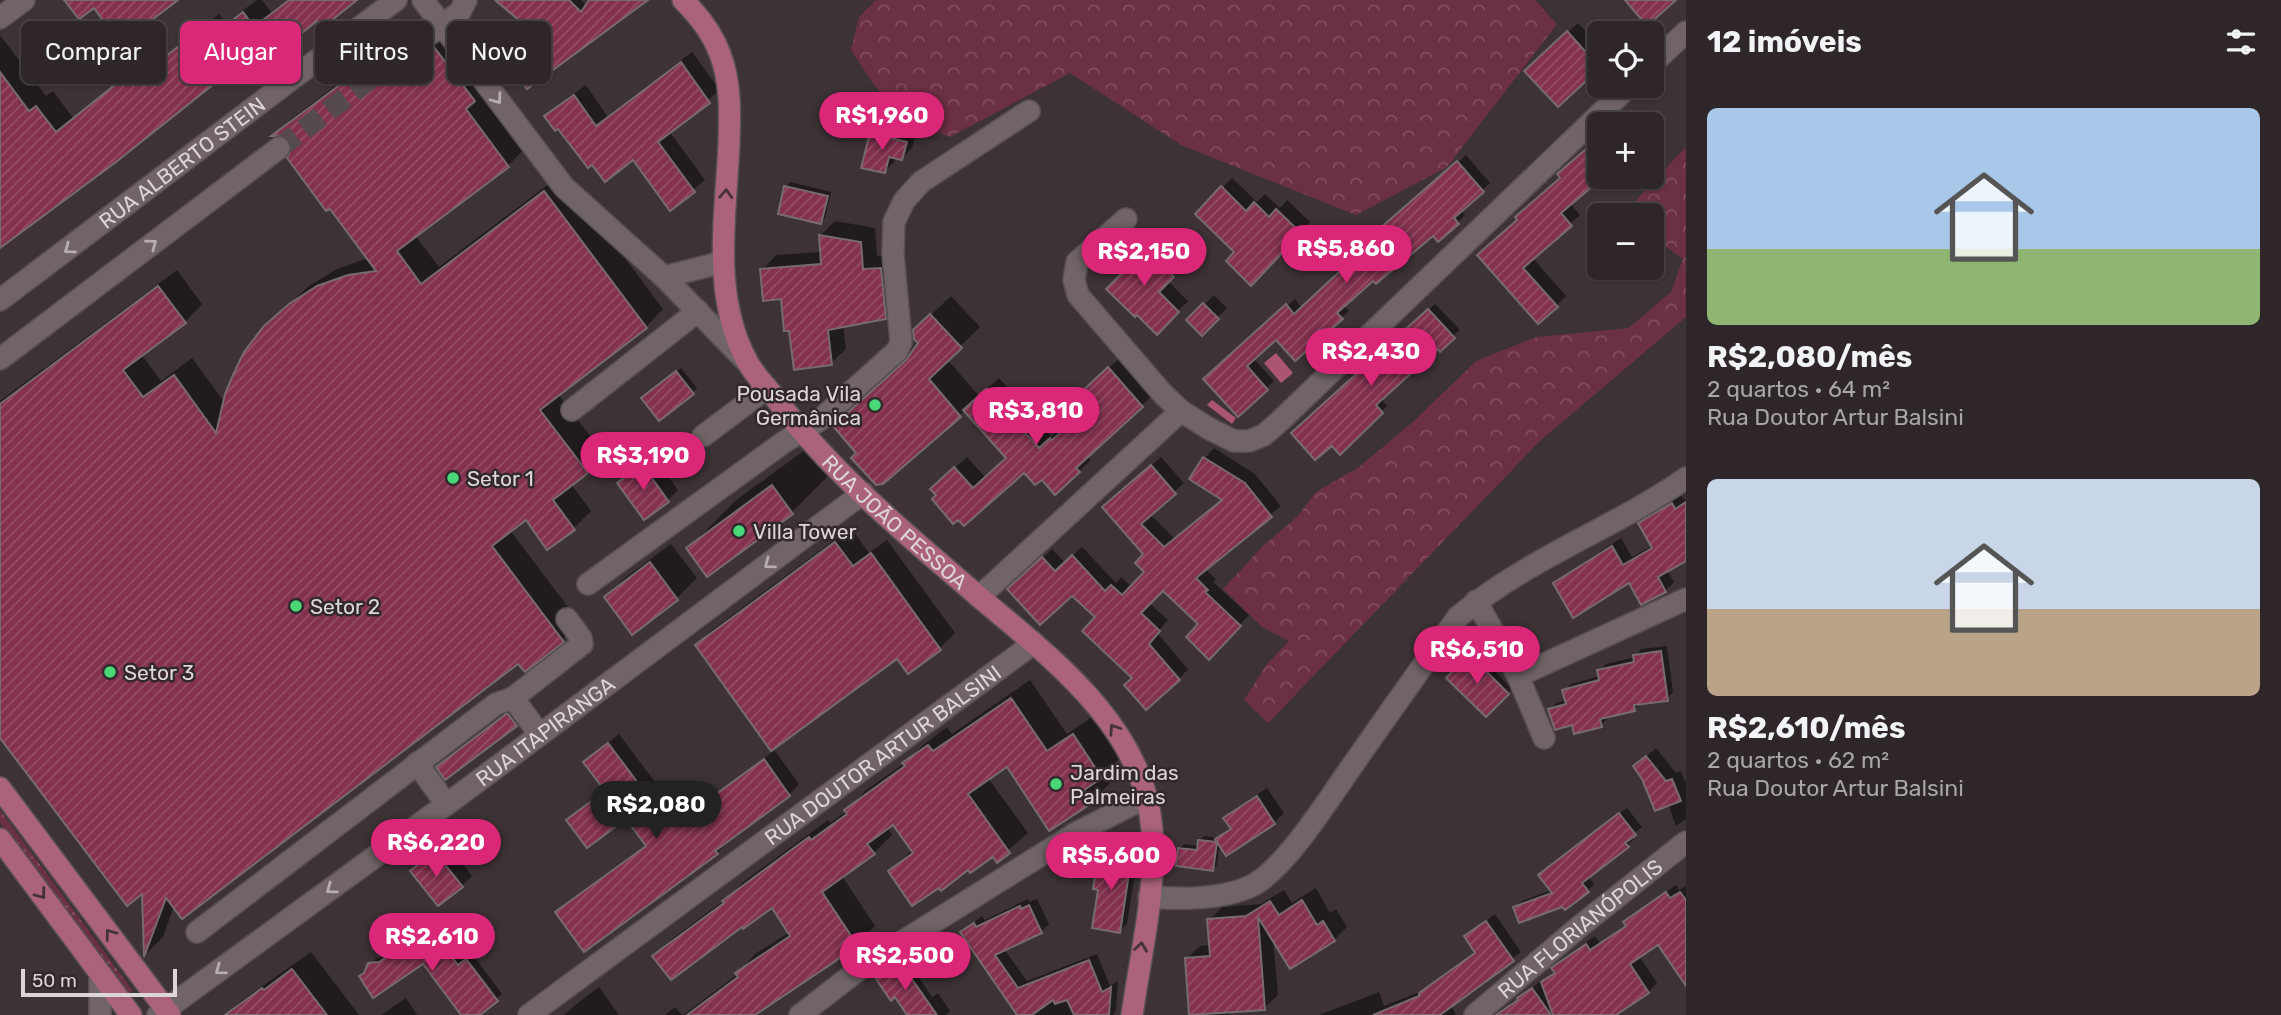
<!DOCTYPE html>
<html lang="pt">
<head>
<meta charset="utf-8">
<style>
  :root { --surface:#2e2628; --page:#3a3234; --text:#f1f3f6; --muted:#a7a5a8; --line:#494345; --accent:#db2777 }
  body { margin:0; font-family:Rubik,sans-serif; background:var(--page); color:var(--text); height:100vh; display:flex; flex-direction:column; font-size:26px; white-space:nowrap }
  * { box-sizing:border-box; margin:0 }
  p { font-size:23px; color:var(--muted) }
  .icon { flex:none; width:38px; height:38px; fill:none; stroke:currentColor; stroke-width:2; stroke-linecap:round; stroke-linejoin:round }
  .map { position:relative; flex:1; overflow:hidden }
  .sheet { display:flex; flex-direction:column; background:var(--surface); width:595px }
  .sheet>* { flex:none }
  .banner { position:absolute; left:21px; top:21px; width:665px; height:63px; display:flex; gap:14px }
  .tools { position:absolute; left:1587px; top:21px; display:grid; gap:14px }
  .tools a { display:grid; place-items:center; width:77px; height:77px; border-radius:10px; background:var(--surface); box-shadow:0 2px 5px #0004,0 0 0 2px var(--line); font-size:35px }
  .scale { position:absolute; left:21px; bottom:18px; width:156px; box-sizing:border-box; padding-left:7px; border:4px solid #ddd6d8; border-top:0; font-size:19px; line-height:24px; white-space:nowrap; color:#ddd6d8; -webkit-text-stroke:5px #33292c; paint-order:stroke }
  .price { position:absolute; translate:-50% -60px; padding:0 16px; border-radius:24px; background:var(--accent); color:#fff; font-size:23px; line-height:46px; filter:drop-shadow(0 2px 4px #0008) }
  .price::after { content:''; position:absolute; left:50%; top:42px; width:21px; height:16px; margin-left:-10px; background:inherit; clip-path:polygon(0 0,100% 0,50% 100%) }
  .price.on { background:#222; color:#fff }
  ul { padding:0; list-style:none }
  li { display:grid; align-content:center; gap:14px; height:371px; padding:0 21px }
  li span { display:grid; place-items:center; height:217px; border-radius:10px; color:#555 }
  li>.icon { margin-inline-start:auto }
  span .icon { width:126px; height:126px; fill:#fffc; stroke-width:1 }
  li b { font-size:30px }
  h2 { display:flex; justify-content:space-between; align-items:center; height:84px; padding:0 21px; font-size:30px }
  .chip { padding:0 24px; border-radius:10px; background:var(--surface); box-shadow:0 2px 5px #0004,0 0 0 2px var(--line); font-size:24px; line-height:63px }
  .chip.on { background:var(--accent); color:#fff }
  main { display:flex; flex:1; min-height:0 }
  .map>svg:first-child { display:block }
</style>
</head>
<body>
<main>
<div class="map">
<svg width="1686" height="1015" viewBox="0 0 1686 1015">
  <defs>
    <pattern id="grass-dots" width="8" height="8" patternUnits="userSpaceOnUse" patternTransform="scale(1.75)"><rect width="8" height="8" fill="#6c3044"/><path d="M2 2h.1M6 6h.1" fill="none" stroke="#814d5e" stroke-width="1.8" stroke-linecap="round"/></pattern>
    <pattern id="forest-crowns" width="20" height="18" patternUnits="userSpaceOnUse" patternTransform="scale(1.75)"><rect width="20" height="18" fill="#6c3044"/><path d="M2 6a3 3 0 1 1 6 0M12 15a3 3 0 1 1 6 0" fill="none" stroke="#814d5e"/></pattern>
    <pattern id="building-hatch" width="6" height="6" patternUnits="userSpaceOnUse" patternTransform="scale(1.75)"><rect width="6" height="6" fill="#83314f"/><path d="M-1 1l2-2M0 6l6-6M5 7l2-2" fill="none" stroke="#944e68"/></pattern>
  </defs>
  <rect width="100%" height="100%" fill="#3d3336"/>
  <polygon fill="url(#grass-dots)" points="0,810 133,991 127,995 0,823"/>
  <g fill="url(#forest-crowns)">
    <polygon points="876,0 1535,0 1557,24 1447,167 1356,215 1181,145 1070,73 950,137 903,118 875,86 851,50 859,17"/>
    <polygon points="1686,147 1686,317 1541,440 1268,723 1244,700 1267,664 1289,641 1262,627 1223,589 1264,545 1297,517 1316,492 1359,467 1414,421 1476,361 1537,337 1629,328 1671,292 1683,259 1652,236 1652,215 1623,214"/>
  </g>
  <g fill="#ab5571">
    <polygon points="1276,353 1293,373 1281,383 1264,363"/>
    <polygon points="1212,400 1236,418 1232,424 1207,405"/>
  </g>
  <g fill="#0007">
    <polygon points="257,0 262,0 271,12 287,0 354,0 318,19 245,79 235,65 0,246 0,35 46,96 53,91 73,118 158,49 164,57 219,14 226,23"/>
    <polygon points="498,0 581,0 587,6 591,0 645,0 528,87 522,20"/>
    <polygon points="433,13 525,148 508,166 415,235 439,267 562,174 663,309 646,327 558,394 604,454 571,484 591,511 574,528 526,518 510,530 580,623 562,640 519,661 174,906 163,937 147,953 144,891 0,735 0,401 177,270 202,304 185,322 141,354 161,381 192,358 225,403 284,309 309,286 337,269 368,258 294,147 290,138 284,134 275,134 291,119"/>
    <polygon points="1578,23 1600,46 1600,65 1558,105 1527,71"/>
    <polygon points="692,52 720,90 669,131 705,180 671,208 634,158 559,126 546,116 558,105 586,85 607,116"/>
    <polygon points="882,124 916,133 912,148 902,158 896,157 894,162 884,172 872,134"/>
    <polygon points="1596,141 1600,146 1600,177 1619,177 1606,188 1598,179 1571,204 1580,215 1532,257 1566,296 1556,306 1480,255 1562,177 1569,164"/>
    <polygon points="1466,155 1490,183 1461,210 1465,215 1457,223 1433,233 1373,279 1343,305 1349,311 1341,318 1276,337 1253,358 1274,381 1238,415 1213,372 1295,299 1302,308 1383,233 1388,223"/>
    <polygon points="1232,178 1257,202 1265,194 1280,208 1287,200 1310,222 1251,283 1237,252 1197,214"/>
    <polygon points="790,182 831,192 825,218 821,222 786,187"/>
    <polygon points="835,221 875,228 877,256 895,254 899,303 885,318 843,325 846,349 831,363 791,329 783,297 762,270 776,255 822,252 821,235"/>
    <polygon points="1148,231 1183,266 1168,281 1188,301 1157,332 1127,271 1118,263"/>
    <polygon points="1214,295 1227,308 1202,333 1189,320"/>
    <polygon points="951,296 980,327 947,359 979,396 999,378 1051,437 1062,428 1064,430 1088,408 1090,385 1121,357 1154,394 1087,455 1091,460 1079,471 1042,477 1024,471 964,524 944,477 967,457 985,477 1007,458 965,410 882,482 858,453 920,343 915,330"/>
    <polygon points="1435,304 1460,330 1381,398 1387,406 1340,452 1332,443 1300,427"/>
    <polygon points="681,368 697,388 693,392 648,394"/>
    <polygon points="820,439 839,465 792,512 688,549 735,501"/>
    <polygon points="1214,448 1255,474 1281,506 1205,569 1216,579 1213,582 1249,615 1209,657 1200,624 1163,588 1149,603 1168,620 1157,633 1188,669 1179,679 1134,678 1097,617 1072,593 1009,590 1052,549 1065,563 1082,547 1116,583 1121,577 1132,587 1147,572 1145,555 1114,498 1161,457 1184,483 1150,514 1175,539 1224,499 1192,479 1205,458"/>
    <polygon points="653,456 678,490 668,500 619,483"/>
    <polygon points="1681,496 1686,501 1686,559 1667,570 1674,582 1665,591 1630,581 1555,584 1564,575 1621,538 1632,557 1652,546 1640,524 1649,515"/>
    <polygon points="851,528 869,553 887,540 955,633 940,648 897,657 773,748 799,784 789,795 726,841 727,843 717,853 584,950 557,912 567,902 647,844 626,817 569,820 606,790 585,762 619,734 682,818 774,751 697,645 712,630"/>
    <polygon points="671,544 697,578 677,598 606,597 626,577"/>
    <polygon points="1667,646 1673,692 1667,699 1641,703 1635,709 1607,716 1607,719 1601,725 1573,723 1550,710 1556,703 1567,700 1564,691 1571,684 1600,676 1599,671 1606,664 1635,657 1641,649"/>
    <polygon points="1475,651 1512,689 1486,715 1449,678"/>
    <polygon points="1030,680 1067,734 1092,717 1120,758 1104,774 1110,783 1091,802 1049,829 1008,764 988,778 1028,833 997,860 993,854 969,868 890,871 913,849 894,822 887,827 892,835 874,853 842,876 875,926 857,944 750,1015 683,1015 738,974 755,954 790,932 772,906 742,924 655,956 673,938 731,895 743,882 828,820 830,823 847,811 865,791 906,762 923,745 947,727 952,734"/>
    <polygon points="517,706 524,716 446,778 438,767 446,758"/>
    <polygon points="1656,748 1676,773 1681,771 1686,783 1686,819 1676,826 1668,804 1635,766"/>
    <polygon points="1267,788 1284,813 1274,823 1220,842 1217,865 1213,869 1179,849 1184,844 1199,846 1200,840 1204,836 1219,838 1231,827 1226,818 1235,809"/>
    <polygon points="1627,808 1642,827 1631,836 1634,839 1627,846 1588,876 1594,884 1588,891 1563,905 1515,908 1522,901 1552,890 1540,875"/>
    <polygon points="446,843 472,876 462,886 413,871"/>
    <polygon points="1108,848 1138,853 1127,924 1119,931 1101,855"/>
    <polygon points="1676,885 1679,890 1686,886 1686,922 1639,956 1657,983 1648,992 1613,1015 1503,1015 1502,1013 1511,1004 1542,980 1543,982 1556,971 1553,968 1562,959 1595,936 1600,943 1627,924 1626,923 1634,914"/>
    <polygon points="1316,888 1330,913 1336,909 1347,927 1334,940 1273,938 1278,995 1264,1008 1229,1011 1229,1015 1191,1015 1186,959 1200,946 1211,945 1209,920 1222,907 1261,904 1284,890 1292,903"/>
    <polygon points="1028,899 1029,902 1037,899 1049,924 1041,932 1004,949 1027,981 1097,954 1110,986 1118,981 1116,1011 1113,1015 1019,1015 962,932 982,916 985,920"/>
    <polygon points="1495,914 1521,952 1451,1004 1456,1015 1319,1015 1379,992 1384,1006 1425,990 1477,951 1466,937"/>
    <polygon points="432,919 465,961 473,955 502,994 477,1015 464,1015 423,961 367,971 376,958 386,957 409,941 413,934"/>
    <polygon points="311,952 359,1015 226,1015 241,1001"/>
    <polygon points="906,958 932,997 938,993 950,1011 946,1015 909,1015 883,975"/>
    <polygon points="599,987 619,1015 564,1015 574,1006"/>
    <polygon points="406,998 417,1015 381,1015"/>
    <polygon points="675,1007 682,1015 665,1015"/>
  </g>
  <g fill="url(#building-hatch)" stroke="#776b6e" stroke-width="2">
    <polygon points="64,0 178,0 120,44 94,8 79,19"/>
    <polygon points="289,0 357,0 322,28 317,21 275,54 277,56 245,82 234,68 116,162 0,248 0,72 29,111 36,106 56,132 141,64 147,71 202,28 209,38 243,12 254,27"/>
    <polygon points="495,0 569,0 581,12 589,0 648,0 527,89 503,56 500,58 489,43 520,21"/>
    <polygon points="1625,0 1676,0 1647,26"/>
    <polygon points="419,26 414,37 416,43 422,48 434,47 475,101 466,109 509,167 397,251 421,284 544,191 647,328 540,410 588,473 553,500 575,530 547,550 526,520 492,546 564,642 525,672 518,664 182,919 166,898 144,957 142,894 127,906 0,738 0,404 158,286 186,323 123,370 143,397 174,375 216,433 225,394 233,375 244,352 264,326 289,304 317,286 348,275 376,271 330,209 326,211 287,158 292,147 289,140 283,136 271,136"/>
    <polygon points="1567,31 1600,68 1558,107 1524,71"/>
    <polygon points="681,62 710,103 658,142 695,192 670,211 633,160 605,182 592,165 588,168 558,129 555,131 544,116 574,95 596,126"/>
    <polygon points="870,133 907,142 902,160 889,157 885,173 861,168"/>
    <polygon points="1585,150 1600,166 1600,180 1561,213 1572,226 1523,268 1558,307 1538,324 1477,255 1517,220 1515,217 1560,178 1557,174"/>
    <polygon points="1457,161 1484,192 1454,218 1459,224 1438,242 1433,236 1376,284 1373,281 1337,313 1343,319 1295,361 1276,340 1247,366 1268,390 1238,417 1203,379 1286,304 1294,314 1381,233 1378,230"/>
    <polygon points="784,186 828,196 821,224 778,214"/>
    <polygon points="1221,186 1246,211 1254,202 1269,217 1276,209 1301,233 1251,286 1226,261 1234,252 1195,214"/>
    <polygon points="819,235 861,242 863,269 881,268 886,319 828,330 832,365 794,370 789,331 784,331 781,299 763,301 760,269 821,264"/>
    <polygon points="1137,240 1174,277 1159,292 1179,312 1157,335 1137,315 1135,317 1106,289 1124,271 1115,263"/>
    <polygon points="1203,303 1219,319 1202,336 1186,320"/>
    <polygon points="1428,309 1455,338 1440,352 1438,349 1376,405 1383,413 1340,455 1332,446 1315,460 1291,433"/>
    <polygon points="930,314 962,348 929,379 961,417 883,484 876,485 851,458 856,453 833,426 906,360 918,343 914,339 913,330"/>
    <polygon points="1108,367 1143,407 1076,468 1080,472 1055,495 1042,480 1035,485 1024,473 964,526 958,520 953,524 932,499 936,495 930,489 954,467 973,488 1006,458 963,410 986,389 1039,448 1050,438 1052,440 1087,409 1076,397"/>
    <polygon points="676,371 694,394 659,421 641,398"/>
    <polygon points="1203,457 1245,483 1272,517 1196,578 1208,590 1205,592 1241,626 1209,660 1186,637 1198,624 1163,591 1141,613 1160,631 1149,644 1180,680 1146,710 1124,685 1132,678 1082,631 1095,617 1072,596 1040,625 1007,589 1042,557 1055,571 1072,555 1105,591 1111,585 1122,595 1144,572 1135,563 1143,554 1102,507 1151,465 1176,494 1141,524 1164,547 1222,500 1189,479"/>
    <polygon points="642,464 669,502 644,520 617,483"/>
    <polygon points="772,485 793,514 707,577 686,548"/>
    <polygon points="1686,502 1686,561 1658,577 1666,592 1641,605 1629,583 1573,618 1553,583 1612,546 1623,565 1652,548 1638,523 1672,503 1675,509"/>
    <polygon points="835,542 853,566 871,553 941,650 908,674 897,659 771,751 695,645"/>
    <polygon points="650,562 678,600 632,635 604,597"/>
    <polygon points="1661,651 1668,701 1634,705 1635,711 1600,719 1602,727 1574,734 1572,725 1555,730 1548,709 1566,704 1562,690 1599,680 1597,670 1634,662 1633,655"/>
    <polygon points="1469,654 1509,694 1486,717 1446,678"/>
    <polygon points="1011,698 1047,751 1073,734 1102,778 1084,790 1092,803 1049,831 1007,767 968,794 1010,853 997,863 993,857 970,873 968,870 941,891 939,888 912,906 888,871 913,853 893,825 867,844 875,854 822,892 858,946 755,1015 687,1015 738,977 735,973 790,936 772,908 743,929 742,927 671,980 652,956 724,903 722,901 809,837 811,840 847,814 844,810 905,766 902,763 928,745 933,751"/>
    <polygon points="506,714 508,714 517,726 445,780 436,767"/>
    <polygon points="608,743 671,827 764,759 790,796 715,851 718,854 584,952 555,912 646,846 626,819 587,848 566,820 605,791 583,762"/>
    <polygon points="1646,756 1666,781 1672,779 1681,801 1655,811 1642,779 1633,766"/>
    <polygon points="1257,796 1275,824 1226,856 1215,839 1231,829 1223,818"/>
    <polygon points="1619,813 1636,835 1625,843 1629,847 1582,883 1589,892 1565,910 1562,907 1519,923 1513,907 1552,893 1538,875"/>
    <polygon points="1198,840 1217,842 1213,871 1176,866 1178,848 1197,850"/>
    <polygon points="435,852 463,887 438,906 410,871"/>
    <polygon points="1099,854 1131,860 1120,933 1092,928 1098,890 1093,889"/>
    <polygon points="1666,892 1670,898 1680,892 1686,900 1686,986 1658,945 1630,964 1649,993 1616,1015 1553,1015 1541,982 1555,973 1551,968 1586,944 1590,950 1626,926 1623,922"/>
    <polygon points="1302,900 1317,925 1323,921 1335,941 1290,969 1258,917 1265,1010 1189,1015 1185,958 1210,956 1207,919 1246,916 1270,901 1279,915"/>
    <polygon points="1029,905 1042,933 995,955 1018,988 1089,960 1102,992 1111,987 1109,1015 1074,1015 1067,1000 1055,1004 1053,1000 1032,1015 1017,1015 960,932 974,923 976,927 1020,906 1021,909"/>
    <polygon points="1486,921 1514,961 1440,1015 1373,1015 1419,996 1419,993 1475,953 1464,936"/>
    <polygon points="426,923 458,965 466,959 498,1001 480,1015 461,1015 423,964 373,998 359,976 364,973 368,963 379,962 407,942 405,939"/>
    <polygon points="900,962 937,1015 907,1015 895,997 891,1001 876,979"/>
    <polygon points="292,969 327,1015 225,1015 262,988 264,990"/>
    <polygon points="1532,988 1551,1015 1496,1015 1518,1000 1517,998"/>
  </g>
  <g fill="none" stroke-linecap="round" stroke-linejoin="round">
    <polyline stroke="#554b4e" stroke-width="21" stroke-dasharray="21 10" stroke-linecap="butt" points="279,148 427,36"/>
    <g stroke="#584f51" stroke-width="24">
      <g id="minor">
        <polyline points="423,0 564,187 664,277 745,360"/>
        <polyline points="0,18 24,0"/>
        <polyline points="427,36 460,12 466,0"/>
        <polyline points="1652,64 1686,32"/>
        <polyline points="1126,219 1077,262 1074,280 1078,295 1163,394 1181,411 1208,428 1234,441 1249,441 1264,435 1281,420 1629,86"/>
        <polyline points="664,277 723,262"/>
        <path id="s1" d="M0,300L396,0"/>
        <polyline points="0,359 279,148"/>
        <polyline points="572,410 698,311"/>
        <polyline points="703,436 767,388"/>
        <polyline points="588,584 784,442 821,419 897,351 901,342 893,254 894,222 904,201 921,182 1029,111"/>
        <polyline points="979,597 1181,411"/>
        <polyline points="1476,601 1518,676 1686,599"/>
        <polyline points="1518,676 1544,738"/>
        <polyline points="513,698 582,644 581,638 567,619"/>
        <polyline points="417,763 446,804"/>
        <path d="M1149,897C1180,899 1219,900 1249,887C1283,873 1330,797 1352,766C1387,716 1422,666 1458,617C1526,559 1613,529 1686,478"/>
        <polyline points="197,932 496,704 513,698 540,735"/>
        <polyline points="100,1015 100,974"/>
        <path id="s2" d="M158,1015L458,796L863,493"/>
        <path id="s3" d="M529,1015L1034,643"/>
        <polyline points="800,1015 865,965 1078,832 1147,797"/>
        <path id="s4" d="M1475,1015L1579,927L1686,842"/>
      </g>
    </g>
    <g stroke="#584f51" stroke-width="24">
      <g id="major">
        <path id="s5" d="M683,0C698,15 713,34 720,54C731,82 730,113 729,143C726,216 711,294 747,361C754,375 767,387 776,399C833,474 907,535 978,596C1050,657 1145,727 1152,830C1157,887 1140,958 1132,1015"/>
        <polyline points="0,788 170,1015"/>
        <polyline points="0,839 131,1015"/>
      </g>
    </g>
    <use href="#minor" stroke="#706467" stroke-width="21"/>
    <use href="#major" stroke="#ab637b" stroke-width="21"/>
  </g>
  <defs><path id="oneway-chevron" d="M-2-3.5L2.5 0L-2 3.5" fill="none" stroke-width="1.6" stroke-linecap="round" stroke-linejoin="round" transform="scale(1.75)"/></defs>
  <g stroke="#b7aeb0">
    <use href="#oneway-chevron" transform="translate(497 99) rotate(54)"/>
    <use href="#oneway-chevron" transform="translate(152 244) rotate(-37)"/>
    <use href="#oneway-chevron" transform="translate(69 249) rotate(144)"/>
    <use href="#oneway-chevron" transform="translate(769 564) rotate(143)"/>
    <use href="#oneway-chevron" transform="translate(331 889) rotate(144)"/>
    <use href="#oneway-chevron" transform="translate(220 970) rotate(144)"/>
  </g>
  <g stroke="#453238">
    <use href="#oneway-chevron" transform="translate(726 194) rotate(-87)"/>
    <use href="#oneway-chevron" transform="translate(1114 729) rotate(-124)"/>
    <use href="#oneway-chevron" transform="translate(41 894) rotate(53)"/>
    <use href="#oneway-chevron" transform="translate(110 934) rotate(-127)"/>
    <use href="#oneway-chevron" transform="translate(1141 947) rotate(-82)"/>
  </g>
  <g fill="#4ad778" stroke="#33292c" stroke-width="2.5">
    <circle cx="875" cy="405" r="7"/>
    <circle cx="453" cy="478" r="7"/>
    <circle cx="739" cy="531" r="7"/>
    <circle cx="296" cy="606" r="7"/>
    <circle cx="110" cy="672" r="7"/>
    <circle cx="1056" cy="784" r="7"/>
  </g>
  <g text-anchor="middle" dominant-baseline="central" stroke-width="5" stroke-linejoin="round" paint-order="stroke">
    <g font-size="21" fill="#ddd6d8" stroke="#33292c">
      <text stroke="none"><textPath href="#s1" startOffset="228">RUA ALBERTO STEIN</textPath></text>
      <text stroke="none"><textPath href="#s5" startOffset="597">RUA JOÃO PESSOA</textPath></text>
      <text stroke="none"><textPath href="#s2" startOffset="480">RUA ITAPIRANGA</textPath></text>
      <text stroke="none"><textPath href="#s3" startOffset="439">RUA DOUTOR ARTUR BALSINI</textPath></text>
      <text stroke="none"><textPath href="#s4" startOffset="136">RUA FLORIANÓPOLIS</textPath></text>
    </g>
    <g font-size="21" fill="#ddd6d8" stroke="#33292c" text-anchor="start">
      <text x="861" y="393" text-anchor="end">Pousada Vila<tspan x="861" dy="24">Germânica</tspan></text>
      <text x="467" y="478">Setor 1</text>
      <text x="753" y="531">Villa Tower</text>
      <text x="310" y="606">Setor 2</text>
      <text x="124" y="672">Setor 3</text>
      <text x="1070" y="772">Jardim das<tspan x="1070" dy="24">Palmeiras</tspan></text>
    </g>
  </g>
</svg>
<div class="tools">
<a><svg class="icon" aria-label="locate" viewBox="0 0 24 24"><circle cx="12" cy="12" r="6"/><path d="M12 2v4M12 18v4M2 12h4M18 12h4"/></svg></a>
<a>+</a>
<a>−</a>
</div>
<div class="scale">50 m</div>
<b class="price" style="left:882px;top:152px">R$1,960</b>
<b class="price" style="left:1346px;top:285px">R$5,860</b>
<b class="price" style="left:1144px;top:288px">R$2,150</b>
<b class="price" style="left:1371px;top:388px">R$2,430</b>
<b class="price" style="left:1036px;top:447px">R$3,810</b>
<b class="price" style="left:643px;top:492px">R$3,190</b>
<b class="price" style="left:1477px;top:686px">R$6,510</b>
<b class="price on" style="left:656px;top:841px">R$2,080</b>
<b class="price" style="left:436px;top:879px">R$6,220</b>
<b class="price" style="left:1111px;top:892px">R$5,600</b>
<b class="price" style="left:432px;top:973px">R$2,610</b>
<b class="price" style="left:905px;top:992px">R$2,500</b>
<div class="banner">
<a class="chip">Comprar</a>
<a class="chip on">Alugar</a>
<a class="chip">Filtros</a>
<a class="chip">Novo</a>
</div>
</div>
<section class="sheet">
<h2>12 imóveis<svg class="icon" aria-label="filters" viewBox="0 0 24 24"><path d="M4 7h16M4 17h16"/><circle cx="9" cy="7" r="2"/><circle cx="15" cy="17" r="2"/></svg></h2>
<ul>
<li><span style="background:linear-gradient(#a9c7e8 65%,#8fb573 0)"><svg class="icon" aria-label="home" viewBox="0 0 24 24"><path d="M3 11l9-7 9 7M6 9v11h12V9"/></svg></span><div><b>R$2,080/mês</b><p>2 quartos · 64 m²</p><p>Rua Doutor Artur Balsini</p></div></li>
<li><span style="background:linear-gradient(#c9d6e8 60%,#b9a48a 0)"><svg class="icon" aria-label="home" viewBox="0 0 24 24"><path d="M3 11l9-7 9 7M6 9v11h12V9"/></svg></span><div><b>R$2,610/mês</b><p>2 quartos · 62 m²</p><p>Rua Doutor Artur Balsini</p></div></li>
</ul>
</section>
</main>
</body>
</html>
